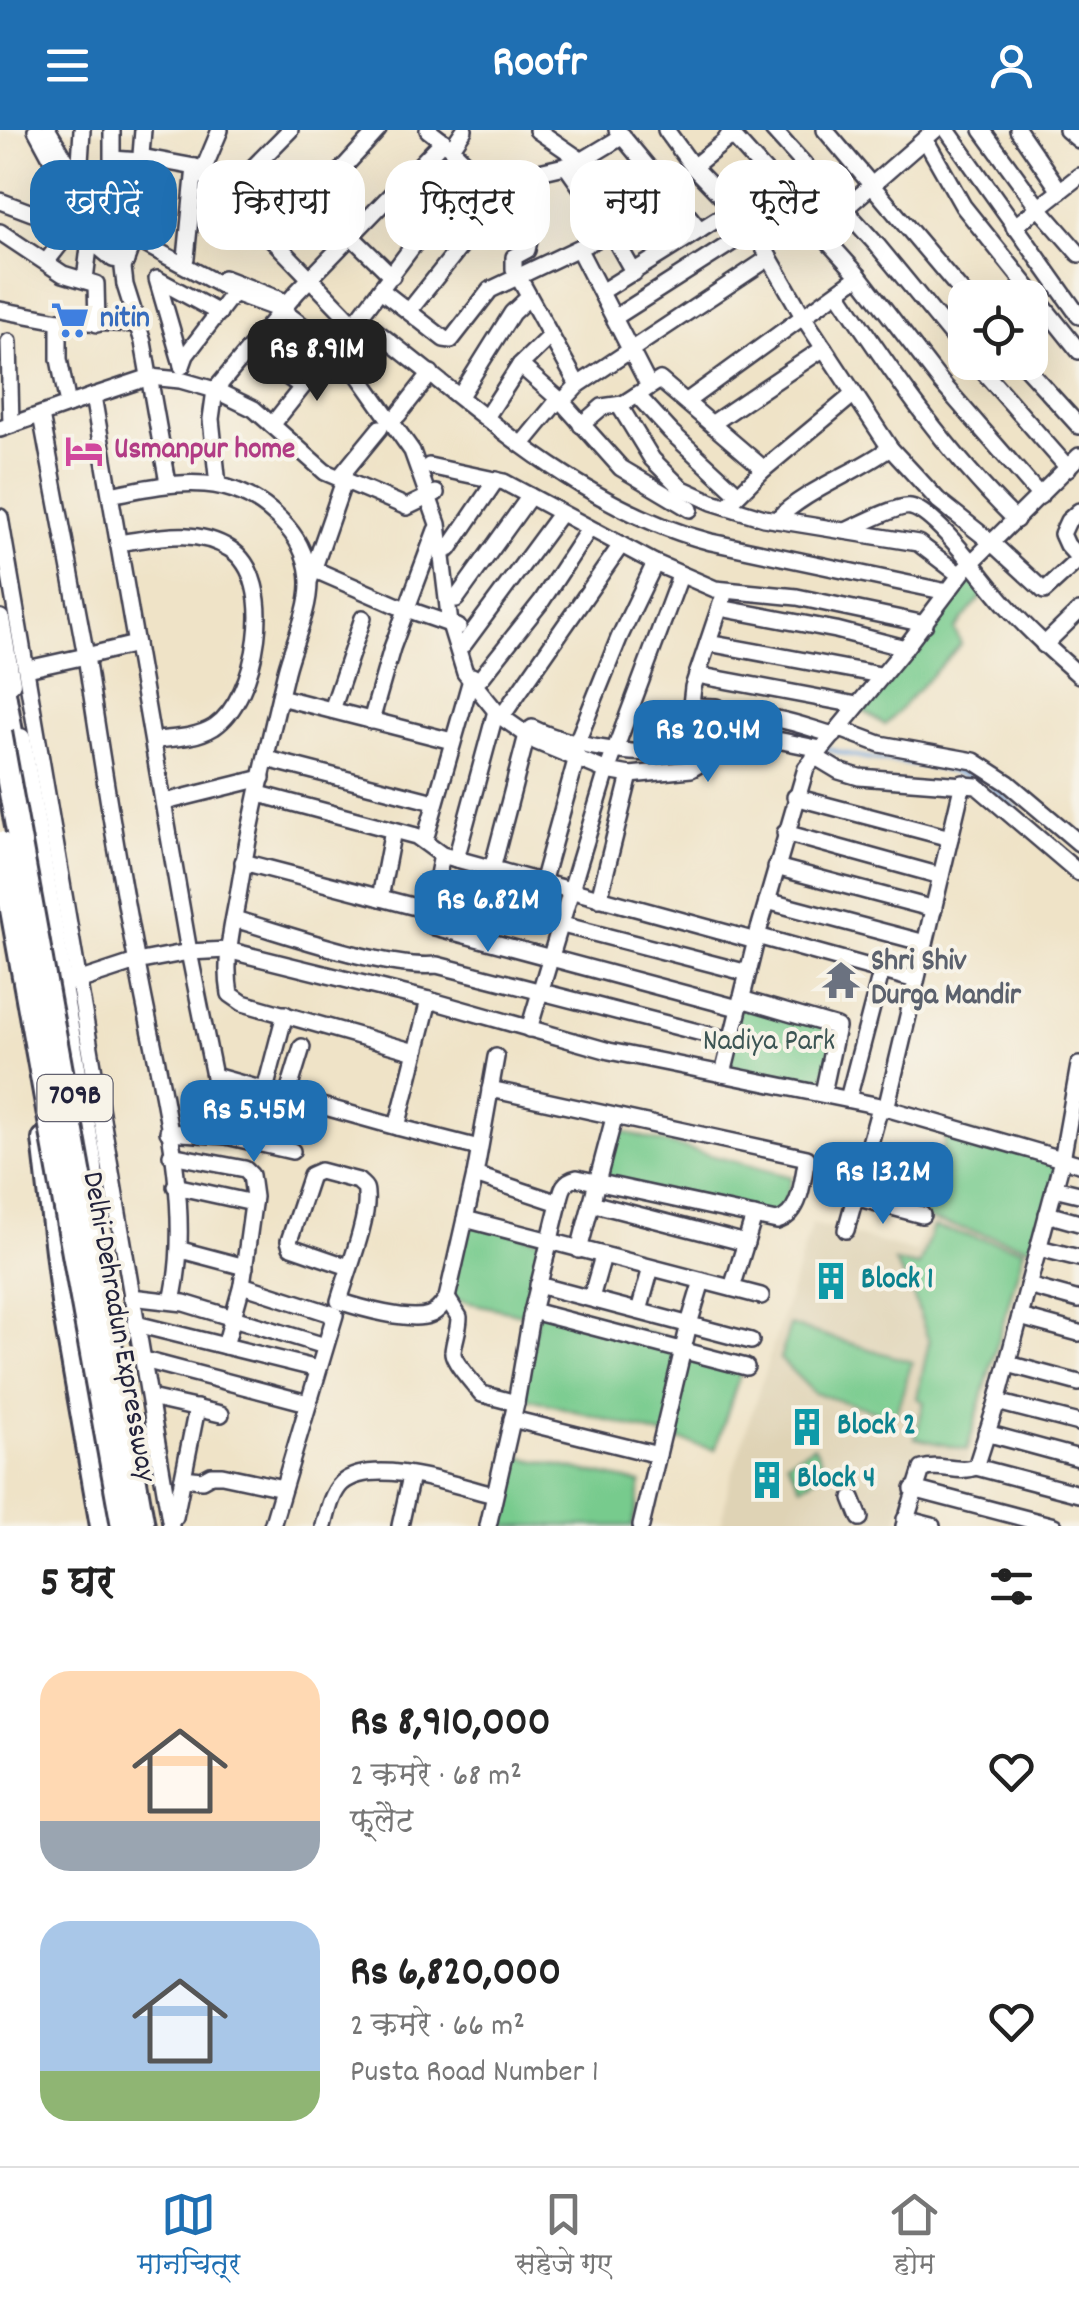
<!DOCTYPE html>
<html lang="hi">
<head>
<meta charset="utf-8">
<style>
  :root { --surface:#fff; --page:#f6f6f6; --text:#222; --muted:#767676; --line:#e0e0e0; --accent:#1f6fb2 }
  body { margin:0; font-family:Dekko,"Playpen Sans Deva",sans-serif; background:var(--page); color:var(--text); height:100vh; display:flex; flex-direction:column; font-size:38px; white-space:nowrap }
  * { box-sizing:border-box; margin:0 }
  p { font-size:32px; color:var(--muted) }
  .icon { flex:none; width:55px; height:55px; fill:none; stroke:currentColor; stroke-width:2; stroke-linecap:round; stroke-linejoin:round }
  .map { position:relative; height:1396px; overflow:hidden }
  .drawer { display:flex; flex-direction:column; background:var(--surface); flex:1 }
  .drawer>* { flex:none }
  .guide { position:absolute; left:30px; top:30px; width:1020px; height:90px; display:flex; gap:20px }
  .fabs { position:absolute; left:948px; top:150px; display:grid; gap:20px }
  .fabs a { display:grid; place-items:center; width:100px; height:100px; border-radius:20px; background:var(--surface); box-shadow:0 10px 40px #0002; font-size:50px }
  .price { position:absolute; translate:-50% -85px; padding:0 22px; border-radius:20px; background:var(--accent); color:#fff; font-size:32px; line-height:65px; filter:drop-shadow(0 2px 5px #0008) }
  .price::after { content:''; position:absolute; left:50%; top:60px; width:30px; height:22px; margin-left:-15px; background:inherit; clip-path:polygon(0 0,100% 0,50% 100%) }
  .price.active { background:#222; color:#fff }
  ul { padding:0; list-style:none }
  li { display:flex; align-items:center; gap:30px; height:250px; padding:0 40px }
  li span { display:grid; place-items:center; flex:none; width:280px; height:200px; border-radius:30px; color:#555 }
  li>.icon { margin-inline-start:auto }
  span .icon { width:120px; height:120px; fill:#fffc; stroke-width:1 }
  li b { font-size:42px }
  h2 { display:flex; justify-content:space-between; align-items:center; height:120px; padding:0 40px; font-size:42px }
  .chip { padding:0 35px; border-radius:30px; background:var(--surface); box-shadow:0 10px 40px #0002; font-size:35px; line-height:90px }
  .chip.active { background:var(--accent); color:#fff }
  header { display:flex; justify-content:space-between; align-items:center; height:130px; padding:0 40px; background:var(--accent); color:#fff; font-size:45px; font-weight:700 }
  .dock { display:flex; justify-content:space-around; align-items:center; height:140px; border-top:2px solid var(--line); background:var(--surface); font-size:28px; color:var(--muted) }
  .dock a { display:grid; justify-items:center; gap:5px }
  .dock .active { color:var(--accent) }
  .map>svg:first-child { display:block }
</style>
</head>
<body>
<header><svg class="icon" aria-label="menu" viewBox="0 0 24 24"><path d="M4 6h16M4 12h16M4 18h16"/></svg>Roofr<svg class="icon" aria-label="person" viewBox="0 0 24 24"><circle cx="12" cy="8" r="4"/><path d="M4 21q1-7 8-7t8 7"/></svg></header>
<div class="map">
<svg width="1079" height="1396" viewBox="0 0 1079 1396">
  <rect width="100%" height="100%" fill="#f7f3e8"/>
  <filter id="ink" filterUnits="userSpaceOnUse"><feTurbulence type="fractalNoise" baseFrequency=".01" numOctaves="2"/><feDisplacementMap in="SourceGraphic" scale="20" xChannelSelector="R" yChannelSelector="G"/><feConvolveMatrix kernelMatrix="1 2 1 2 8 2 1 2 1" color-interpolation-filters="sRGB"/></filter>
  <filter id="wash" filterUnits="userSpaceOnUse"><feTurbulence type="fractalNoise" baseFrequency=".0048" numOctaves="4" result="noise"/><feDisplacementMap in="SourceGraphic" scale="40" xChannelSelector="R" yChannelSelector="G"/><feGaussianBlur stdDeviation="2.25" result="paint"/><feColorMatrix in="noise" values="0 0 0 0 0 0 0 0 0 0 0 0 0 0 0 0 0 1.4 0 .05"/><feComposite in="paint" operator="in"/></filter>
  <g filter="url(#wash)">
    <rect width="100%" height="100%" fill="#efe3c7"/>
    <polygon fill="#dfd3b5" points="927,1089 1029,1115 966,1334 913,1324 896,1396 721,1396 728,1357 812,1094 916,1122"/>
    <g fill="#77cb8d" stroke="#4c7664" stroke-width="2.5">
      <polygon points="970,446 985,462 955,499 961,514 885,595 860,579"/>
      <polygon points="741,869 837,902 820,960 725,935"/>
      <polygon points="949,996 1062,1033 1038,1119 923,1088"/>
      <polygon points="617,1000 792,1047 777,1101 603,1055"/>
      <polygon points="465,1089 543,1111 531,1186 447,1168"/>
      <polygon points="933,1097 1024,1119 967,1320 915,1308 924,1272 917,1268 929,1212 911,1159 895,1132 919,1136"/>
      <polygon points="542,1172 684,1213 690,1224 742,1238 715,1320 516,1265"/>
      <polygon points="790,1195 912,1232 895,1287 814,1263 780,1229"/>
      <polygon points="814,1316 827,1341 801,1356 787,1331"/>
      <polygon points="514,1326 641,1353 633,1396 497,1396"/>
    </g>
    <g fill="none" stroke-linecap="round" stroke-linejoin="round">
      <g stroke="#71a6de" stroke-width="4">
        <path d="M826,618C875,635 930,630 977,650"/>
        <polyline points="990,657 1003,666 1017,680"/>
      </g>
    </g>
  </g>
  <g filter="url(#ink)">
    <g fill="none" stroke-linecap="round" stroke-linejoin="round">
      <g stroke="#413f50" stroke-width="20">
        <g id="minor">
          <polyline points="36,0 57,39 80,70 139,111 239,165 283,181 327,214 359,246 412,321 438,394 450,494 465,543 500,586 537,612 607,641 630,645 691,639 744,609 782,611 821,619"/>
          <polyline points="48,0 70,37 109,80"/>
          <polyline points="112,0 112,29 141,31"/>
          <path d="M428,0C470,30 499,70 529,111L527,120L514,127V139L578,255"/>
          <polyline points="537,0 582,31"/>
          <polyline points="617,0 700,100"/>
          <polyline points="666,0 693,37 753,99 804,188 890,318 938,370 991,412 1044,461 1079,429"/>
          <polyline points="773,0 877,115 965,222"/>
          <polyline points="825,0 967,168"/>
          <polyline points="947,0 1079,186"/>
          <polyline points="982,0 1039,78 1079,124"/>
          <polyline points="1018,0 1060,61"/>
          <polyline points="1067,0 1079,10"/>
          <polyline points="730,3 859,146 940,251 1040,366"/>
          <polyline points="925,9 963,76 1079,221"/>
          <polyline points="452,18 464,0"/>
          <polyline points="141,27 195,37 275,112 355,195"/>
          <polyline points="566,36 604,90 634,143"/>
          <polyline points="693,37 725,11 732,0"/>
          <polyline points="202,43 220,0"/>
          <polyline points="79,49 82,0"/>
          <polyline points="495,64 526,45 578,33 623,6"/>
          <polyline points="225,66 290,0"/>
          <polyline points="0,71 32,83 38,83 48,72"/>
          <polyline points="1014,97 1079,46"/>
          <polyline points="135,100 143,0"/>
          <polyline points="0,102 63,144 96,154 97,194"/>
          <polyline points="817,103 935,0"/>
          <polyline points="351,106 392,146"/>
          <polyline points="134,108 123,138 125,155 143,212 168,353"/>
          <polyline points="275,112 378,0"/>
          <polyline points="579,120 649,256"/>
          <polyline points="186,128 195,37"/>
          <polyline points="46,132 86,81"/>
          <polyline points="224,148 286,172"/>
          <polyline points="85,149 90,110 113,129 126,131"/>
          <polyline points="381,160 444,209 451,210 490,160 612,102"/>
          <polyline points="601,162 735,78"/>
          <path d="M838,162C892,243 946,322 1016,390"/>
          <polyline points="0,180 59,191 139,194"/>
          <polyline points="409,181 499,68"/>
          <polyline points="614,188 753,99"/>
          <path d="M360,189C470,271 575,377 711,412L947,462"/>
          <polyline points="59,191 59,229 68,275"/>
          <polyline points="9,212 11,295"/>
          <polyline points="340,213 431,92 481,48"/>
          <polyline points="249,219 302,257"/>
          <polyline points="975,232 1068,338"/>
          <polyline points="1021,232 1079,296"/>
          <polyline points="182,235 157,149 219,183"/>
          <polyline points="520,235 562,272 621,338 690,379"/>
          <polyline points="182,236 186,225 238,157"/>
          <polyline points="637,265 671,302 738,364"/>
          <polyline points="460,266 512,183 529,167"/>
          <polyline points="687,271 859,146"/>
          <polyline points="562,272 578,255 769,128"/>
          <polyline points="619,275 652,329 681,358 712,372 764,388 918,413 960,445"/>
          <polyline points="41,285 86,526 136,514"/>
          <polyline points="398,285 431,243"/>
          <polyline points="487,286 520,235 550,206"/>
          <polyline points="713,293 824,218"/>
          <polyline points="272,295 327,226"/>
          <polyline points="581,295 602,277 623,274 660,250 764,339"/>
          <polyline points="0,299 93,266"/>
          <polyline points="522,314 559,269"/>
          <polyline points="429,336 504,352 655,433 715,459 797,467 925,494"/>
          <polyline points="339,348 380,298"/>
          <polyline points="218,355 211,289 215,260 297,162 443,11"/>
          <path d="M111,365C177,351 237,339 287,397C300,412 309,432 309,453C309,482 293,513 286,541C268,615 250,691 238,766C232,798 224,830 230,864L243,873L415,922"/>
          <polyline points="727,376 764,339 854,264"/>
          <polyline points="1079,381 1068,391 1062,404 1067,415 1079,428"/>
          <polyline points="0,387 171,1396"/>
          <path d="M776,390C807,359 854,344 890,318"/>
          <path d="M846,401C859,395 899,374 911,377C938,383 987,455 1007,476C1029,501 1054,523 1079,545"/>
          <path d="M118,413C156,408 195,397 230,419C279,449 257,569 214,597C196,608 175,608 155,610"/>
          <polyline points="449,419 496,350"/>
          <polyline points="313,439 398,476 458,497"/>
          <polyline points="310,449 344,351"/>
          <polyline points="456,469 530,366"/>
          <polyline points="720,478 836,500 905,518"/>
          <polyline points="708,513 880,545"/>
          <polyline points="464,514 560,384"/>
          <polyline points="1044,515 1079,481"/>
          <path d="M27,539L86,526C102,634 119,741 140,849C158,946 195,1075 172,1171"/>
          <polyline points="697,545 857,575"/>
          <polyline points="481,548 541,472 589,399"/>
          <polyline points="280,567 452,611"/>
          <polyline points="691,576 716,577 744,589"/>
          <polyline points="507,579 621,415"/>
          <polyline points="332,580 363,488"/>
          <polyline points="371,591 392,518 436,400"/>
          <path d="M532,598C571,617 648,630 690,618C710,612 723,594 744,589C772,582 807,598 834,605"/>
          <polyline points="840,599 880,614 974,631 1008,653 1079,713"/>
          <polyline points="575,617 619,508 655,433"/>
          <polyline points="686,619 693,557 723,468"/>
          <polyline points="814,626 839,641 859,647 977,656 1079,743"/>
          <polyline points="267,629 434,672"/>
          <polyline points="259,664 416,706 442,725 756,811"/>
          <polyline points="795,667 950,708"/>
          <polyline points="165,672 262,648"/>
          <polyline points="785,703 941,746"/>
          <polyline points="425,710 472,546"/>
          <polyline points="442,725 429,789 429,794 435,797 738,878"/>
          <polyline points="456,729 496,581"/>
          <polyline points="243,732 431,781"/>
          <polyline points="776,737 934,779"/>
          <polyline points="492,739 527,605"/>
          <polyline points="542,753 577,627"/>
          <polyline points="435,762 748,843"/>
          <polyline points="380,768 393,700"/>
          <polyline points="599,769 630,645"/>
          <polyline points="767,771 925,813"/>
          <path d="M234,789C287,804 386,840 437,835L729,910"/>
          <polyline points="757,806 916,850"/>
          <polyline points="63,854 94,1032 97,1071 82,1084"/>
          <polyline points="55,855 78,851 136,832 189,822 227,820 429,870 609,921 875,975 1079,1034"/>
          <polyline points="741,869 837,897 823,963"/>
          <polyline points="529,899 607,641 680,446"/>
          <polyline points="723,944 757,806 806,638 905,518 965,439 1079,326"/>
          <polyline points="214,946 397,997 429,870"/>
          <path d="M490,959L807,1028C802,1050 802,1084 777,1091L577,1048C563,1051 562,1060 559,1073"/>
          <polyline points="265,960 285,884"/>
          <polyline points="287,966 302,917"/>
          <polyline points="848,969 882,839"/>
          <polyline points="886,979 963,653"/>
          <polyline points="397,997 479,1018"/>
          <polyline points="168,1002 226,1006 189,822 93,266 150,247 180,250 215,260 254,279 325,342 407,377 436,363"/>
          <polyline points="226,1006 292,1021"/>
          <polyline points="171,1025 245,1039 251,1045 254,1067 242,1155 335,1185 272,1396"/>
          <polyline points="865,1029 933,1047"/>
          <polyline points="475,1045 559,1073 531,1186 516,1273 488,1396"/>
          <polyline points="175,1056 253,1073"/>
          <polyline points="1054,1058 1079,1064"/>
          <polyline points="855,1067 922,1085"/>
          <polyline points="591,1073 746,1113"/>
          <polyline points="1047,1084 1079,1093"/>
          <polyline points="465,1089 761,1166"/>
          <polyline points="846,1100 880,977"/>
          <polyline points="1039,1118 1079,1128"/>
          <polyline points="181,1120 245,1137"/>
          <polyline points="579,1120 614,988"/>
          <path d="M349,1137L291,1117L289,1111L311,1045L320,1041L358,1051C364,1057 366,1056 366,1065C369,1088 346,1146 339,1171C360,1178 409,1192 429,1185C438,1182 442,1175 447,1168L475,1045L496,927"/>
          <polyline points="242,1155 225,1216 318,1239"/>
          <polyline points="538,1155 751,1211"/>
          <polyline points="1028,1156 1079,1170"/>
          <polyline points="732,1158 754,1086"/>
          <polyline points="131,1167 184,1173 325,1216"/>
          <path d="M447,1168L459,1187C459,1200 454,1210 453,1222C452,1230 475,1256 482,1264L516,1273"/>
          <polyline points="591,1168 603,1126"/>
          <polyline points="532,1181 746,1237"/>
          <polyline points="639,1181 651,1138"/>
          <polyline points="1020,1187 1079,1203"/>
          <polyline points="136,1194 225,1216"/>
          <polyline points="144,1230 308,1273"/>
          <polyline points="1008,1234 1079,1253"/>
          <polyline points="150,1268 221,1284"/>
          <polyline points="997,1272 1079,1293"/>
          <polyline points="512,1289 658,1325"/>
          <polyline points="986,1303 1079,1328"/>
          <polyline points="976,1337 1079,1364"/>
          <polyline points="183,1348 202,1350 211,1345 222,1345 283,1358"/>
          <polyline points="913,1359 1054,1396"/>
          <polyline points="852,1368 860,1388"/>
          <polyline points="175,1387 197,1278"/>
          <polyline points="905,1389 932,1396"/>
          <path d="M324,1396C328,1381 331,1364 342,1353C374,1326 457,1356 494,1365"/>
          <polyline points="400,1396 411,1346"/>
          <polyline points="641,1396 689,1194 702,1151"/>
          <path d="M904,1396L922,1339C941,1333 958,1344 976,1337L997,1272L1062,1030L1079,935"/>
        </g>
      </g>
      <g stroke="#413f50" stroke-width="22">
        <g id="major">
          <polyline points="0,489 11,553"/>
          <polyline points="21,608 63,854"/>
        </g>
      </g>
      <g stroke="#413f50" stroke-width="28">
        <g id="highway">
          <polyline points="0,540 15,625"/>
          <polyline points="44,1009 63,1173 102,1396"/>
        </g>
      </g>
      <use href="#minor" stroke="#fff" stroke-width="15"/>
      <use href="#major" stroke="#fff" stroke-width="18"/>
      <use href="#highway" stroke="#fff" stroke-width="22"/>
      <g stroke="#413f50" stroke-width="28" stroke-linecap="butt">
        <g id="highway-bridge">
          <polyline points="0,602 143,1396"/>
          <polyline points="0,713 123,1396"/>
        </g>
      </g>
      <use href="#highway-bridge" stroke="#fff" stroke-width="22"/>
    </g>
  </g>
  <defs>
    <g id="supermarket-bare" transform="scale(3)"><path d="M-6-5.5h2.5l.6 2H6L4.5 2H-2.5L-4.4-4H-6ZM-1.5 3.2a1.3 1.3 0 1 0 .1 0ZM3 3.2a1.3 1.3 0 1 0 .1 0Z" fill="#3f7fe0" stroke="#f7f3e8" stroke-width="2.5" paint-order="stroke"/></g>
    <g id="hotel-bare" transform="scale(3)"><path d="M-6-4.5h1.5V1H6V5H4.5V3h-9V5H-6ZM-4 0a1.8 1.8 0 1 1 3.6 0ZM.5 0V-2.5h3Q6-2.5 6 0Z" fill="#d1479c" stroke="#f7f3e8" stroke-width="2.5" paint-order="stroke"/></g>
    <g id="temple-bare" transform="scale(3)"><path d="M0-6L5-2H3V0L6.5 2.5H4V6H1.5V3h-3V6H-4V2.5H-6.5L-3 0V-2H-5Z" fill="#6b7280" stroke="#f7f3e8" stroke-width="2.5" paint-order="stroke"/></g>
    <g id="building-bare" transform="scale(3)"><path d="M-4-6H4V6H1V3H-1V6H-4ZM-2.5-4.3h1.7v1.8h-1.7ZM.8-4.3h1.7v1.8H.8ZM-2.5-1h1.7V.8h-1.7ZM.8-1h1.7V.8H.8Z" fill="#0f9aa8" stroke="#f7f3e8" stroke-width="2.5" paint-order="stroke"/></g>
  </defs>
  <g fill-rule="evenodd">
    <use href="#supermarket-bare" x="70" y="190"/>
    <use href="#hotel-bare" x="84" y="321"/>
    <use href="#temple-bare" x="841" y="850"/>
    <use href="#building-bare" x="831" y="1151"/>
    <use href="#building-bare" x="807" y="1297"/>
    <use href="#building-bare" x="767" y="1350"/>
  </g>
  <g text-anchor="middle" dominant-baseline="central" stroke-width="8" stroke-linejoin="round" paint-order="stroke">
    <rect fill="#f7f3e8" stroke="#62616f" stroke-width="2.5" x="37.5" y="945" width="75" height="46" rx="8"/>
    <g font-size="28" font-weight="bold" fill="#22223b">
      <text x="75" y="968">709B</text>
    </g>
    <g font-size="30" font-weight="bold" fill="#366cbe" stroke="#f7f3e8" text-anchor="start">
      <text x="100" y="190">nitin</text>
    </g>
    <g font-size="30" font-weight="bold" fill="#b23c85" stroke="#f7f3e8" text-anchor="start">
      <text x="114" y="321">Usmanpur home</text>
    </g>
    <g font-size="30" font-weight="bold" fill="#5b616d" stroke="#f7f3e8" text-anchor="start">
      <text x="871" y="833">Shri Shiv<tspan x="871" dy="34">Durga Mandir</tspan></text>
    </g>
    <g font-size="30" fill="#3c5554" stroke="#f7f3e8">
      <text x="769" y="913">Nadiya Park</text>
    </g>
    <g font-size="30" font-weight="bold" fill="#0d838f" stroke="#f7f3e8" text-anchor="start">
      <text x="861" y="1151">Block 1</text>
      <text x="837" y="1297">Block 2</text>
      <text x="797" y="1350">Block 4</text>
    </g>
    <g font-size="30" fill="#22223b" stroke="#f7f3e8">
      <text transform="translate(117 1197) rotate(80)">Delhi-Dehradun Expressway</text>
    </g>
  </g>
</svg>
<div class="fabs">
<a><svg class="icon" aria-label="locate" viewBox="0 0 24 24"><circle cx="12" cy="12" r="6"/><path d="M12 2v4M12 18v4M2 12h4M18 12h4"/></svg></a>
</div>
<b class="price active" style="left:317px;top:274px">Rs 8.91M</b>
<b class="price" style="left:708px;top:655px">Rs 20.4M</b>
<b class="price" style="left:488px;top:825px">Rs 6.82M</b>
<b class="price" style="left:254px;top:1035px">Rs 5.45M</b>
<b class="price" style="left:883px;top:1097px">Rs 13.2M</b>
<div class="guide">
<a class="chip active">खरीदें</a>
<a class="chip">किराया</a>
<a class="chip">फ़िल्टर</a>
<a class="chip">नया</a>
<a class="chip">फ़्लैट</a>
</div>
</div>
<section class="drawer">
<h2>5 घर<svg class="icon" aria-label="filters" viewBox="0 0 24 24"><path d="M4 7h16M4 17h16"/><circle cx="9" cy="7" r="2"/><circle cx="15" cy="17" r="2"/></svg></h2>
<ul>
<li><span style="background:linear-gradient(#ffd9b3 75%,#9aa5b1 0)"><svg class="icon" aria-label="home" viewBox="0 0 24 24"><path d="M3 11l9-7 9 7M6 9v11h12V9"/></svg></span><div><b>Rs 8,910,000</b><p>2 कमरे · 68 m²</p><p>फ़्लैट</p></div><svg class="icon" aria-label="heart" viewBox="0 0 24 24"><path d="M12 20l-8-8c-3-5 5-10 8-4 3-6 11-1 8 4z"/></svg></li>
<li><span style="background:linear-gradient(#a9c7e8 75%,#8fb573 0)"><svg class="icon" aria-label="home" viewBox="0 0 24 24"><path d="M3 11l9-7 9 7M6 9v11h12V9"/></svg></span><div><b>Rs 6,820,000</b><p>2 कमरे · 66 m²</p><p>Pusta Road Number 1</p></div><svg class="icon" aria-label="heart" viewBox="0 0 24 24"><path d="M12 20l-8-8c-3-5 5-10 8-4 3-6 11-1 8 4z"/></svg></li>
</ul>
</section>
<nav class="dock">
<a class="active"><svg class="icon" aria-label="map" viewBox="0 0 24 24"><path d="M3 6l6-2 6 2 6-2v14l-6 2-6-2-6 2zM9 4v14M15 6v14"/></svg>मानचित्र</a>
<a><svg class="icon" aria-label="saved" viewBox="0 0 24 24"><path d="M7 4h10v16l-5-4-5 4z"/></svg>सहेजे गए</a>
<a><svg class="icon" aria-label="home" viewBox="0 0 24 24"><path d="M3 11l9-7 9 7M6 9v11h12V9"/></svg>होम</a>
</nav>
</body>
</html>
